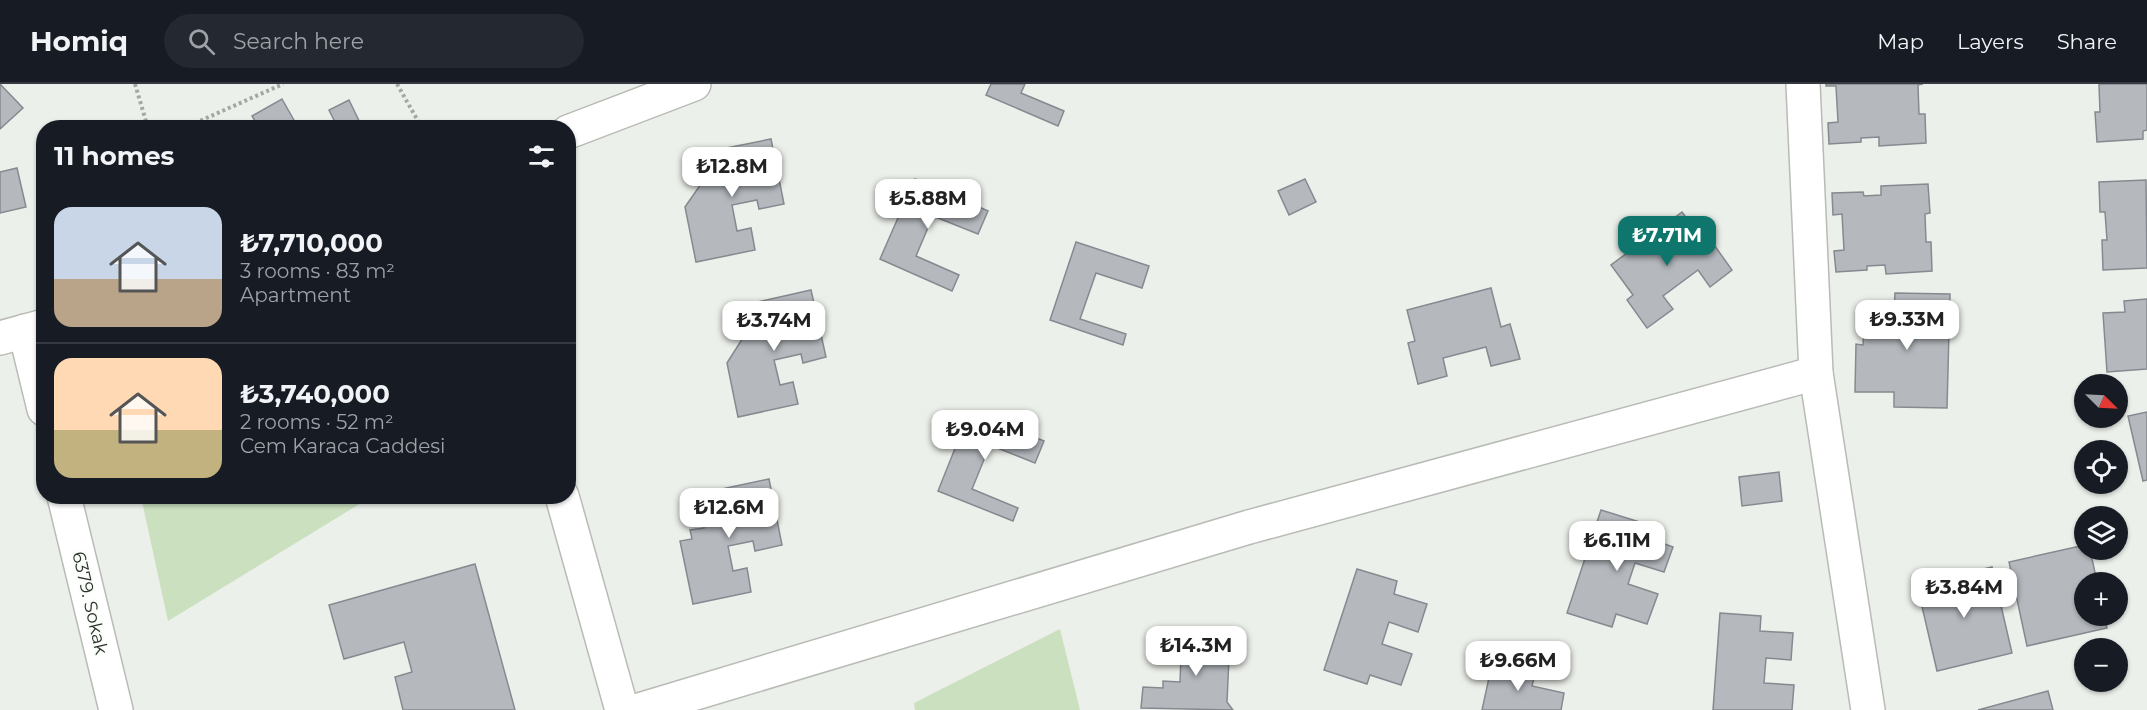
<!DOCTYPE html>
<html lang="en">
<head>
<meta charset="utf-8">
<style>
  :root { --surface:#171b24; --page:#242831; --text:#f1f3f6; --muted:#9ea1a6; --line:#363941; --accent:#0f766e }
  body { margin:0; font-family:Montserrat,sans-serif; background:var(--page); color:var(--text); height:100vh; display:flex; flex-direction:column; font-size:22px; white-space:nowrap }
  * { box-sizing:border-box; margin:0 }
  p { font-size:20px; color:var(--muted) }
  .icon { flex:none; width:33px; height:33px; fill:none; stroke:currentColor; stroke-width:2; stroke-linecap:round; stroke-linejoin:round }
  .map { position:relative; flex:1; overflow:hidden }
  .details { position:absolute; left:36px; top:36px; width:540px; height:384px; display:flex; flex-direction:column; background:var(--surface); border-radius:24px; box-shadow:0 2px 4px #0004 }
  .details>* { flex:none }
  .needle { width:39px; rotate:114deg }
  .buttons { position:absolute; left:2074px; top:290px; display:grid; gap:12px }
  .buttons a { display:grid; place-items:center; width:54px; height:54px; border-radius:50%; background:var(--surface); box-shadow:0 2px 4px #0004; font-size:30px }
  .price { position:absolute; translate:-50% -51px; padding:0 14px; border-radius:12px; background:#fff; color:#222; font-size:20px; line-height:39px; filter:drop-shadow(0 2px 3px #0008) }
  .price::after { content:''; position:absolute; left:50%; top:36px; width:18px; height:14px; margin-left:-9px; background:inherit; clip-path:polygon(0 0,100% 0,50% 100%) }
  .price.selected { background:var(--accent); color:#fff }
  ul { padding:0; list-style:none }
  li { display:flex; align-items:center; gap:18px; height:150px; padding:0 18px }
  li+li { border-top:2px solid var(--line) }
  li span { display:grid; place-items:center; flex:none; width:168px; height:120px; border-radius:18px; color:#555 }
  li>.icon { margin-inline-start:auto }
  span .icon { width:72px; height:72px; fill:#fffc; stroke-width:1 }
  li b { font-size:26px }
  h2 { display:flex; justify-content:space-between; align-items:center; height:72px; padding:0 18px; font-size:26px }
  header { display:flex; align-items:center; gap:36px; box-sizing:border-box; height:84px; padding:0 30px; background:var(--surface); border-bottom:2px solid var(--line) }
  header strong { font-size:28px }
  nav { display:flex; gap:33px; margin-inline-start:auto; font-size:21px }
  .search { width:420px; height:54px; background:var(--page); display:flex; align-items:center; gap:15px; box-sizing:border-box; padding:0 21px; border-radius:33px; color:var(--muted); font-size:22px }
  .map>svg:first-child { display:block }
</style>
</head>
<body>
<header>
<strong>Homiq</strong>
<div class="search"><svg class="icon" aria-label="search" viewBox="0 0 24 24"><circle cx="10" cy="10" r="6"/><path d="M15 15l6 6"/></svg>Search here</div>
<nav><a>Map</a><a>Layers</a><a>Share</a></nav>
</header>
<div class="map">
<svg width="2147" height="626" viewBox="0 0 2147 626">
  <rect width="100%" height="100%" fill="#ecf0ea"/>
  <g fill="#cae0bf">
    <polygon points="141,413 141,412 371,413 168,537"/>
    <polygon points="1060,545 1080,626 915,626 914,619"/>
  </g>
  <g fill="#b5b9be" stroke="#86898f" stroke-width="1.5">
    <polygon points="0,0 23,24 0,45"/>
    <polygon points="991,0 1025,0 1021,9 1064,27 1058,42 986,11"/>
    <polygon points="1826,0 1923,0 1918,1 1919,30 1925,30 1926,59 1879,62 1879,53 1861,54 1861,58 1829,60 1828,39 1838,38 1836,2 1826,2"/>
    <polygon points="2099,0 2147,0 2147,46 2143,47 2143,55 2097,58 2095,28 2100,28"/>
    <polygon points="282,15 295,38 286,44 259,44 252,32"/>
    <polygon points="349,16 362,43 362,44 338,44 329,26"/>
    <polygon points="86,38 88,44 71,44"/>
    <polygon points="771,55 784,120 759,125 757,116 732,121 737,147 751,144 755,166 696,178 685,123 710,87 706,68"/>
    <polygon points="17,84 26,123 0,129 0,88"/>
    <polygon points="915,95 988,127 978,150 933,132 916,172 959,191 952,207 880,175"/>
    <polygon points="1305,95 1316,118 1289,131 1278,107"/>
    <polygon points="2146,96 2147,184 2103,186 2102,156 2107,156 2105,128 2100,128 2099,98"/>
    <polygon points="1928,100 1930,129 1925,130 1926,158 1931,158 1932,187 1886,190 1885,181 1867,182 1867,186 1836,188 1834,167 1844,166 1842,130 1833,131 1832,109 1863,108 1864,112 1881,111 1881,102"/>
    <polygon points="1682,128 1707,162 1712,158 1732,186 1710,203 1698,186 1663,212 1673,225 1647,244 1627,216 1633,211 1611,181"/>
    <polygon points="1076,158 1149,182 1142,204 1096,189 1080,235 1126,250 1123,261 1050,236"/>
    <polygon points="1491,204 1501,243 1510,240 1520,275 1491,282 1486,263 1443,274 1447,292 1418,300 1408,259 1415,257 1407,226"/>
    <polygon points="811,206 826,273 803,279 801,270 774,276 780,301 793,298 798,320 738,333 727,279 753,238 749,220"/>
    <polygon points="1895,209 1950,210 1947,324 1894,323 1894,308 1855,308 1856,260 1863,261 1865,228 1894,229"/>
    <polygon points="2147,215 2147,285 2107,288 2103,229 2125,228 2124,217"/>
    <polygon points="970,327 1044,357 1035,379 990,361 972,405 1018,424 1013,437 938,407"/>
    <polygon points="2147,328 2147,396 2143,397 2128,332"/>
    <polygon points="1779,388 1782,417 1742,422 1739,393"/>
    <polygon points="769,395 782,461 755,467 753,457 728,462 733,487 747,484 751,508 693,520 680,457 692,455 690,446 704,444 698,410"/>
    <polygon points="1601,426 1646,440 1642,452 1673,463 1664,488 1635,479 1628,500 1658,510 1647,540 1616,530 1612,543 1567,529"/>
    <polygon points="2085,461 2085,465 2090,465 2097,498 2085,498 2085,531 2104,531 2107,544 2027,562 2009,478"/>
    <polygon points="475,480 515,626 403,626 395,593 412,588 404,558 344,575 329,521"/>
    <polygon points="1992,483 2012,569 1937,587 1917,501"/>
    <polygon points="1357,485 1397,497 1394,510 1427,520 1418,548 1389,538 1382,560 1412,570 1401,601 1370,591 1367,600 1324,586"/>
    <polygon points="1720,529 1761,532 1760,547 1793,549 1791,576 1766,574 1764,599 1794,601 1792,626 1713,626"/>
    <polygon points="1182,549 1230,551 1227,618 1233,626 1141,624 1143,603 1163,604 1163,597 1180,598"/>
    <polygon points="1492,580 1535,590 1532,602 1564,609 1561,626 1482,626"/>
    <polygon points="2048,607 2053,626 1978,626"/>
  </g>
  <g fill="none" stroke-linecap="round" stroke-linejoin="round">
    <g stroke="#b8bbb6" stroke-width="36">
      <g id="street">
        <polyline points="1803,0 1816,289 1868,626"/>
        <polyline points="25,247 44,325"/>
        <polyline points="64,412 116,626"/>
        <polyline points="562,412 622,626"/>
        <polyline points="639,626 1249,443 1816,289"/>
      </g>
    </g>
    <g stroke="#b8bbb6" stroke-width="36">
      <g id="secondary">
        <polyline points="568,48 694,0"/>
        <polyline points="0,254 44,242"/>
      </g>
    </g>
    <g stroke="#a4a7a3" stroke-width="4" stroke-dasharray="3 3" stroke-linecap="butt">
      <polyline points="135,0 148,44"/>
      <polyline points="397,0 422,44"/>
      <polyline points="184,44 283,0"/>
    </g>
    <use href="#street" stroke="#fff" stroke-width="33"/>
    <use href="#secondary" stroke="#fff" stroke-width="33"/>
  </g>
  <g text-anchor="middle" dominant-baseline="central" stroke-width="4.5" stroke-linejoin="round" paint-order="stroke">
    <g font-size="18" fill="#2d2f2d" stroke="#fafef8">
      <text transform="translate(90 519) rotate(77)">6379. Sokak</text>
    </g>
  </g>
</svg>
<div class="buttons">
<a><svg class="needle" viewBox="-14 -14 28 28"><path d="M0-13l5 13h-10z" fill="#e53935"/><path d="M0 13l5-13h-10z" fill="#9ea1a6"/></svg></a>
<a><svg class="icon" aria-label="locate" viewBox="0 0 24 24"><circle cx="12" cy="12" r="6"/><path d="M12 2v4M12 18v4M2 12h4M18 12h4"/></svg></a>
<a><svg class="icon" aria-label="layers" viewBox="0 0 24 24"><path d="M12 4l9 5-9 5-9-5zM3 14l9 5 9-5"/></svg></a>
<a>+</a>
<a>−</a>
</div>
<b class="price" style="left:732px;top:114px">₺12.8M</b>
<b class="price" style="left:928px;top:146px">₺5.88M</b>
<b class="price selected" style="left:1667px;top:183px">₺7.71M</b>
<b class="price" style="left:1907px;top:267px">₺9.33M</b>
<b class="price" style="left:774px;top:268px">₺3.74M</b>
<b class="price" style="left:985px;top:377px">₺9.04M</b>
<b class="price" style="left:729px;top:455px">₺12.6M</b>
<b class="price" style="left:1617px;top:488px">₺6.11M</b>
<b class="price" style="left:1964px;top:535px">₺3.84M</b>
<b class="price" style="left:1196px;top:593px">₺14.3M</b>
<b class="price" style="left:1518px;top:608px">₺9.66M</b>
<section class="details">
<h2>11 homes<svg class="icon" aria-label="filters" viewBox="0 0 24 24"><path d="M4 7h16M4 17h16"/><circle cx="9" cy="7" r="2"/><circle cx="15" cy="17" r="2"/></svg></h2>
<ul>
<li><span style="background:linear-gradient(#c9d6e8 60%,#b9a48a 0)"><svg class="icon" aria-label="home" viewBox="0 0 24 24"><path d="M3 11l9-7 9 7M6 9v11h12V9"/></svg></span><div><b>₺7,710,000</b><p>3 rooms · 83 m²</p><p>Apartment</p></div></li>
<li><span style="background:linear-gradient(#ffd9b3 60%,#c2b280 0)"><svg class="icon" aria-label="home" viewBox="0 0 24 24"><path d="M3 11l9-7 9 7M6 9v11h12V9"/></svg></span><div><b>₺3,740,000</b><p>2 rooms · 52 m²</p><p>Cem Karaca Caddesi</p></div></li>
</ul>
</section>
</div>
</body>
</html>
